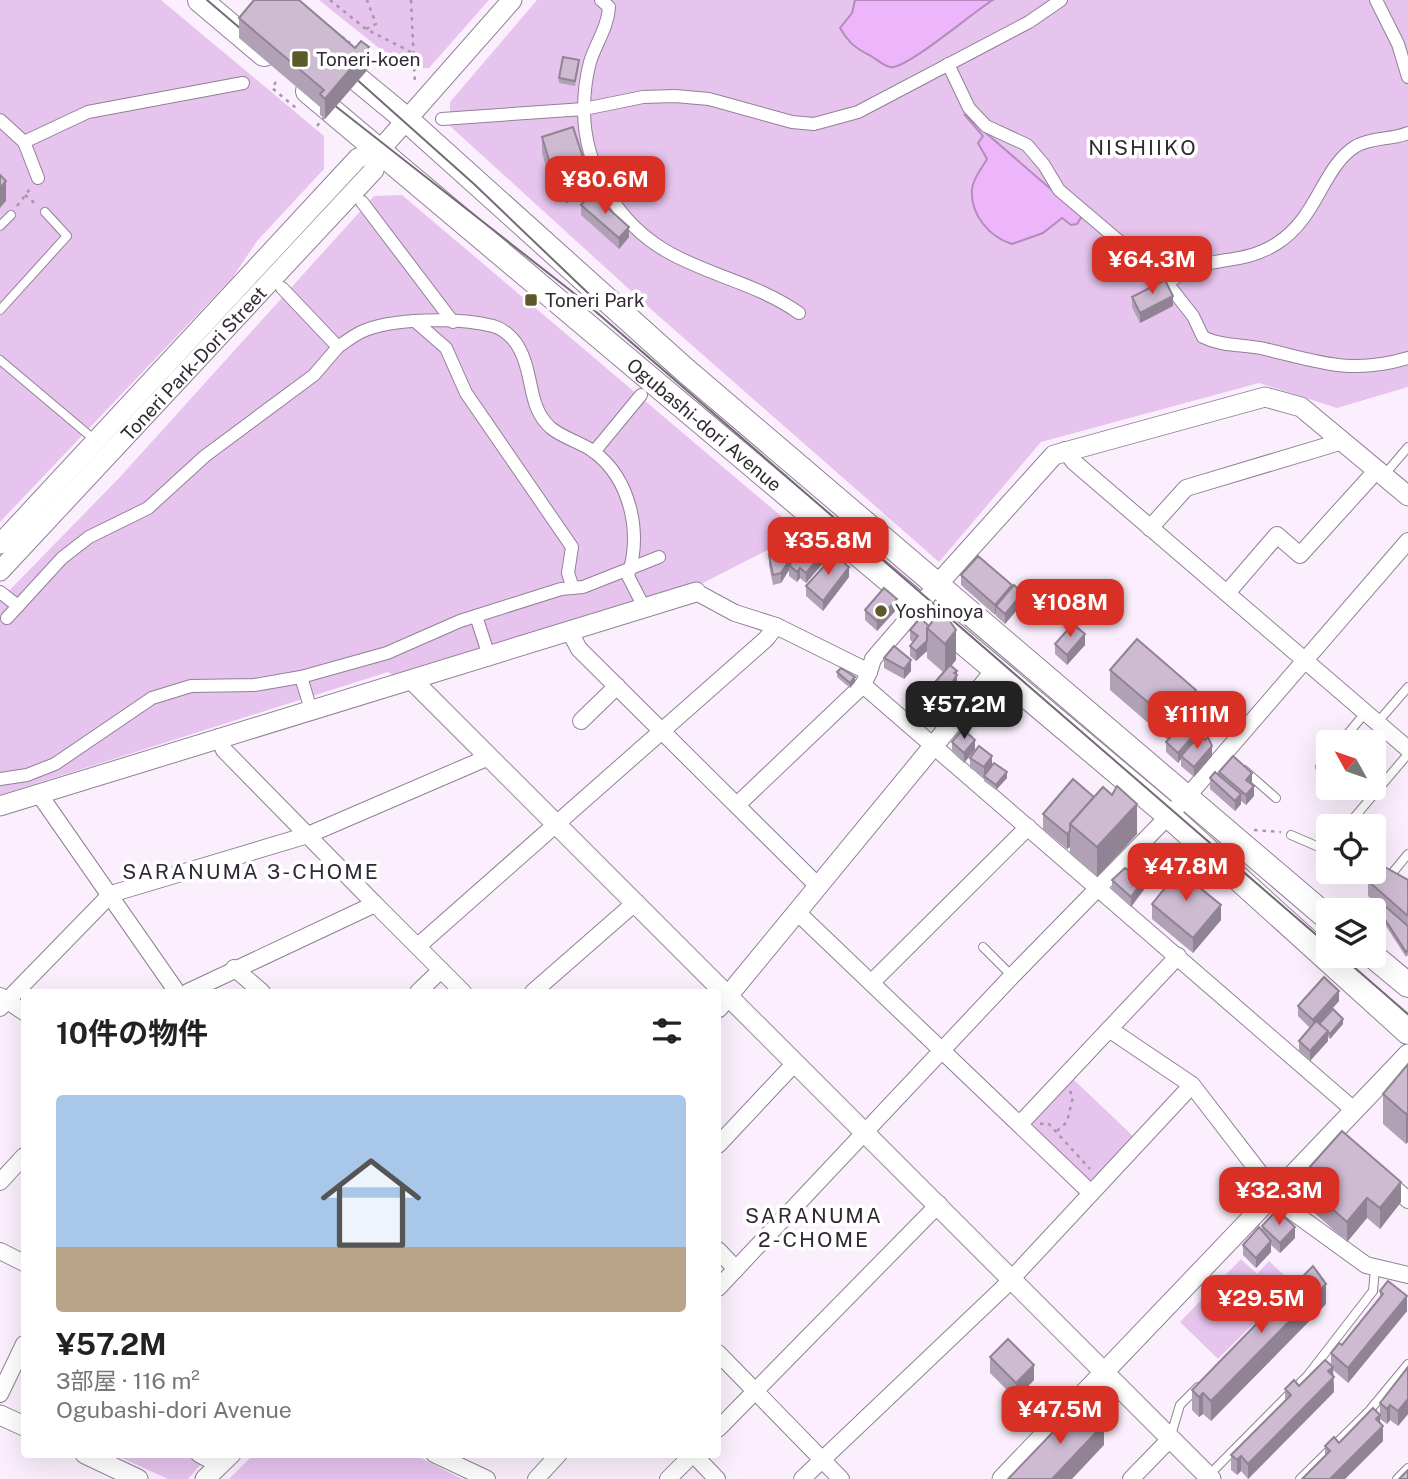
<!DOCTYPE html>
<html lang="ja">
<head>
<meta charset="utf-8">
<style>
  :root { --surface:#fff; --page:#f6f6f6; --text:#222; --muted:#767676; --line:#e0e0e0; --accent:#d93025 }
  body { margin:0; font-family:"Public Sans","Noto Sans JP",sans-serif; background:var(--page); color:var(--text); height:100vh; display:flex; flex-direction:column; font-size:26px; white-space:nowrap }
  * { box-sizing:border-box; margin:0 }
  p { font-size:23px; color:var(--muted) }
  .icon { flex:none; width:38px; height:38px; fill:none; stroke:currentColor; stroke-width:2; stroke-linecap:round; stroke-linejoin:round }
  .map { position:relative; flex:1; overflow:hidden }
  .drawer { position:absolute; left:21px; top:989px; width:700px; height:469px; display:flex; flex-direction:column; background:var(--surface); border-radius:7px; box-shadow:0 7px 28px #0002 }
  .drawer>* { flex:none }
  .needle { width:46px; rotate:310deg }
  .tools { position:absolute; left:1316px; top:730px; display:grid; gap:14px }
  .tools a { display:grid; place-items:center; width:70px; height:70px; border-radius:7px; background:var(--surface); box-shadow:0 7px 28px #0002; font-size:35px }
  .price { position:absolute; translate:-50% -60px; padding:0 16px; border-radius:14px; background:var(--accent); color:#fff; font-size:23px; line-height:46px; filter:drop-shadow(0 2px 4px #0008) }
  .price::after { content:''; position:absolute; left:50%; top:42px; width:21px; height:16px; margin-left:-10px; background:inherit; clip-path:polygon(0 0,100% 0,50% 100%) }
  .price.active { background:#222; color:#fff }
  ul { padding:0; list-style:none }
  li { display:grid; align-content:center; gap:14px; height:371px; padding:0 35px }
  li+li { border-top:2px solid var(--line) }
  li span { display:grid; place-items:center; height:217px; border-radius:7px; color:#555 }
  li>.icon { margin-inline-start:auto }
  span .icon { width:126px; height:126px; fill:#fffc; stroke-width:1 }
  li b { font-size:30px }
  h2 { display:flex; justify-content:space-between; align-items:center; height:84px; padding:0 35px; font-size:30px }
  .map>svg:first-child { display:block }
</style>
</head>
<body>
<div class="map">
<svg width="1408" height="1479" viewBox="0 0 1408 1479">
  <rect width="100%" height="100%" fill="#fbeffe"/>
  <g fill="#e6c4ee">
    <polygon points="0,0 161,0 324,136 324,169 257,241 233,277 0,522"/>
    <polygon points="319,0 489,0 429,68 405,69"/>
    <polygon points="537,0 1408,0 1408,387 1337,408 1259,383 1041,442 939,562 653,311 450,126 450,102"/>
    <polygon points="402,195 801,533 701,584 392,675 388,672 0,795 0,600 120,477 374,196"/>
    <polygon points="1072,1078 1135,1138 1093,1181 1087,1181 1033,1129 1032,1123"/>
    <polygon points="1241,1259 1257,1274 1269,1261 1293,1284 1218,1359 1180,1322"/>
    <polygon points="113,1454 182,1454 202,1463 188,1479 168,1479"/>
    <polygon points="254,1454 413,1454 462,1479 229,1479"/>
  </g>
  <g fill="#edb5fa" stroke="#b58bbe" stroke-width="2">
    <path d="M855,0H993C974,11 905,71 890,67C884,66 876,59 871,56C855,48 849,43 840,28L852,13Z"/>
    <path d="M964,114L1082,216L1077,224L1071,225L1062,218L1043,233L1012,244C989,237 970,214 972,189C973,178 982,168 987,159L978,143L983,136Z"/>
  </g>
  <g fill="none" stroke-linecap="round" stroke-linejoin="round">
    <g stroke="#918096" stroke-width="10">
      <g id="service">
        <polyline points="0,226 11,215"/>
        <polyline points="0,310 67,236 45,212"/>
        <polyline points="0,360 96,441"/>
        <polyline points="1385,474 1408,447"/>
        <polyline points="1377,723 1408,687"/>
        <polyline points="1341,742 1365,713"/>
        <polyline points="1320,767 1328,757"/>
        <polyline points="1244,770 1276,798"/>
        <polyline points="1347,826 1408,754"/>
        <polyline points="1291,835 1328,851"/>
        <polyline points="1389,877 1408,854"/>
        <polyline points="983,947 1012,976"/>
        <polyline points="1171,1435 1180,1405 1198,1387"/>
        <polyline points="1208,1476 1308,1375 1373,1291 1375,1269"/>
        <polyline points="1300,1479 1369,1411 1408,1364"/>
        <polyline points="1397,1479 1408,1468"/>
      </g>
    </g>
    <g stroke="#918096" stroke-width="14">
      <g id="pedestrian">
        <path d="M601,0L609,7C608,27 596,43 590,62C586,77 584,94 584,110C584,167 618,224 668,252C710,276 758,284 799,313"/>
        <polyline points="1376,0 1398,44 1408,77"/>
        <path d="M948,64L969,108L986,126L1027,145L1044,165L1059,190L1119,241L1152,264L1193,316L1203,337C1223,347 1243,344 1265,349C1320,362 1351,375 1408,358"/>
        <polyline points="442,119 584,109 643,97 675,96 709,99 792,122 814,124 858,112 1029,22 1061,0"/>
        <polyline points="0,120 24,142 38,178"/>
        <polyline points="24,142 88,112 243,83"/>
        <polyline points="362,202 453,322"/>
        <path d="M1167,284C1205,251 1236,269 1276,244C1318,218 1322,167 1356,146C1372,137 1391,140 1408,133"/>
        <path d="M282,288L338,347C345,342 353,336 361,332C390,318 461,317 493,326C504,329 515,339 520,350C534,375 527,407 551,428C563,438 580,442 593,451C631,479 642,533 628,576L645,609"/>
        <polyline points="415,321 446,348 466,393 572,547 568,573 573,588"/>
        <polyline points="594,452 641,395"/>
        <polyline points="0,592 18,606"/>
        <polyline points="476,616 489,656"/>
        <polyline points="7,618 62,558 89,537 148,508 205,456 314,375 338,347"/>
        <polyline points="301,677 308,700"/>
        <polyline points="0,779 27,775 55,764 152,698 191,686 254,685 301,677 387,653 460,621 561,589 583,587 659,557"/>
      </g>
    </g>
    <g stroke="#918096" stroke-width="18">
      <g id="minor">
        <polyline points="1065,450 1074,462 1408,749"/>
        <polyline points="1150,528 1186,488 1343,441"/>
        <polyline points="696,592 735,613 776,626 869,672 873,659 937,585"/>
        <polyline points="1227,593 1277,535 1300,555 1376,471"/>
        <polyline points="570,632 579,649 819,887"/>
        <polyline points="869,672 863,685 870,691 1355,1111"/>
        <polyline points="581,721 617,686"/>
        <polyline points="219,737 224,750 375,904"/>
        <polyline points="39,794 177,992"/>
        <polyline points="737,805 863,685"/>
        <polyline points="798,913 1091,1193"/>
        <polyline points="418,946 766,639 776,626"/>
        <polyline points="234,968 262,992"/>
        <polyline points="872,982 1028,827"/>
        <polyline points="188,992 375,904 463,992"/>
        <polyline points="418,992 441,970"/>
        <polyline points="533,992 636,902"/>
        <polyline points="0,996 24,1012"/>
        <polyline points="0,1008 111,894 308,835 489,757"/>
        <polyline points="1109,1029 1192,1085 1286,1207 1366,1265 1408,1275"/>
        <polyline points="1020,1124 1178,956"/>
        <polyline points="718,1145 794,1064"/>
        <polyline points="1386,1181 1408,1200"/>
        <polyline points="0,1182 24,1156"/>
        <polyline points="718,1250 736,1269"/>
        <polyline points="0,1251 24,1263"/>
        <polyline points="718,1288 1012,976 1186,798 1408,541"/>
        <polyline points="718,1353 841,1479"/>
        <polyline points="0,1394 24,1344"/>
        <polyline points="718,1429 939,1204"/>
        <polyline points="199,1454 219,1465"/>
        <polyline points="434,1454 487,1479"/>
        <polyline points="693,1454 717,1479"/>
        <polyline points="536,1479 559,1454"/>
        <polyline points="668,1479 693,1454"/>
        <polyline points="802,1479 1003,1288 1192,1085"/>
        <polyline points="1131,1479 1171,1438"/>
      </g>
    </g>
    <g stroke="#918096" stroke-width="21">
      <g id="tertiary">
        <polyline points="0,544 358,158 379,151 512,0"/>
        <path id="s1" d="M0,571L374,170L379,151"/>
        <polyline points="937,585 1054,455 1265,397 1301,407 1408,496"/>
        <polyline points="412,680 1211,1479"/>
        <polyline points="0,806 696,592"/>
        <polyline points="718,1008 995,671"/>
        <polyline points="0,1415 24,1426"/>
        <polyline points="85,1454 138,1479"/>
        <polyline points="205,1479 231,1454"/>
        <polyline points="1002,1479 1408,1054"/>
      </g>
    </g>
    <g stroke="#918096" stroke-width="26">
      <g id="primary">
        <polyline points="200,0 264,54"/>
        <polyline points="333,59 407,120 685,370 1328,918"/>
        <path id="s2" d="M308,91L1167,814L1408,1032"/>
        <polyline points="1373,956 1408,985"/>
      </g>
    </g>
    <g stroke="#a49aa7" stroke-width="2.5" stroke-dasharray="3.5 5" stroke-linecap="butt">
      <polyline points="330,0 366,29 413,53"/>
      <polyline points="411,0 415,84"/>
      <polyline points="328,26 350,43"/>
      <polyline points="366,29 376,24 367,0"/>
      <polyline points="276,82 272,88 296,108"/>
      <polyline points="25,195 38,206"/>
      <polyline points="17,206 30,189"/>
      <polyline points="1254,830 1281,832"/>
      <polyline points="1366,872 1377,874"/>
      <polyline points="1040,1124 1048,1123 1090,1169"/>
      <polyline points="1057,1131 1067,1122 1073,1097 1070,1091"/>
    </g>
    <use href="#service" stroke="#fff" stroke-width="8"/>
    <use href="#pedestrian" stroke="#fff" stroke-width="12"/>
    <use href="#minor" stroke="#fff" stroke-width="16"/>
    <use href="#tertiary" stroke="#fff" stroke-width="19"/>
    <use href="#primary" stroke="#fff" stroke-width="24"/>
    <g stroke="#746b76" stroke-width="2">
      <polyline points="207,0 255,41"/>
      <polyline points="345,69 474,184 589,294"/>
      <polyline points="320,94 580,298 1328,945"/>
      <polyline points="1341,956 1408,1014"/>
    </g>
    <polyline stroke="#a49aa7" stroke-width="2.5" stroke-dasharray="3.5 5" stroke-linecap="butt" points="317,126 326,115"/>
  </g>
  <g fill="#b1a1b5">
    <polygon points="239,18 369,68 325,119 320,115 320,107 239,38"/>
    <polygon points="579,65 575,86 559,83 559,78"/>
    <polygon points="542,137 590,194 629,237 619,249 581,215 581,205 589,195 566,203 559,183 552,186 542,153"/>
    <polygon points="1132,297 1173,306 1140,323 1132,307"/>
    <polygon points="769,555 790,565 824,562 806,583 800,578 797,582 789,576 789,570 781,583 773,585 769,565"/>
    <polygon points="961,575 1012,587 1023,603 1005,624 996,616 996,613 995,615 961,585"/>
    <polygon points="849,577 823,611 806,596 806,586"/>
    <polygon points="897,609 877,631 865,620 865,610"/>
    <polygon points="938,615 956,660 951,666 957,675 957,686 947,700 936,691 936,681 943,672 927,658 927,651 916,661 910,656 910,646 913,642 910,640 910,630 929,626"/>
    <polygon points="1055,644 1085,645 1067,665 1055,654"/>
    <polygon points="884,658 911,671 904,679 884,668"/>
    <polygon points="1110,670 1196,710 1184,724 1195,741 1212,756 1194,777 1181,766 1181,759 1178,763 1166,752 1166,742 1168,740 1110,690"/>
    <polygon points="837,672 855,682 850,688 837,677"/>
    <polygon points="975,740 964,763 952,752 952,742"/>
    <polygon points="970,758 992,765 1007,778 996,790 984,781 984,777 970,768"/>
    <polygon points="1219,772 1252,783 1254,796 1246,805 1241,801 1241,804 1235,811 1210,789 1210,778 1219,775"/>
    <polygon points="1043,814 1137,834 1097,877 1070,854 1070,847 1067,849 1043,829"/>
    <polygon points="1146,851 1159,879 1151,887 1148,884 1131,907 1112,890 1112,880 1128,870"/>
    <polygon points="1366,874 1408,880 1408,955 1406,957 1375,909 1375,904 1376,903 1368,896 1368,881 1366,879"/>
    <polygon points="1194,883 1221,920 1193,953 1152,919 1152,904"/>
    <polygon points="1339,1001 1319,1023 1343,1024 1330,1039 1328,1037 1328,1041 1310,1061 1299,1051 1299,1041 1310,1028 1298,1016 1298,1006"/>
    <polygon points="1408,1064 1408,1142 1406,1144 1383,1124 1383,1094"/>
    <polygon points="1299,1179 1401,1202 1380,1229 1367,1218 1347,1242 1299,1199"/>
    <polygon points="1262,1226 1295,1238 1280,1253 1271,1245 1271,1252 1256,1268 1243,1255 1243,1245 1262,1230"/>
    <polygon points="1380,1291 1407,1311 1348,1383 1333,1370 1334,1392 1248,1479 1241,1471 1237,1475 1231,1470 1231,1455 1285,1401 1285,1389 1299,1386 1331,1365 1331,1353 1342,1345 1380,1298"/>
    <polygon points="1326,1304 1211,1421 1203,1414 1199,1417 1192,1410 1192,1390"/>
    <polygon points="990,1357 1034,1380 1016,1399 990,1373"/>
    <polygon points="1408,1367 1408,1414 1398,1426 1390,1420 1387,1424 1380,1419 1383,1441 1345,1479 1302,1479 1325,1456 1325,1446 1339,1443 1380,1414 1380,1403"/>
  </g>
  <g fill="#908393">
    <polygon points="369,47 369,68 325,119 325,99"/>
    <polygon points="559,168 559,183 552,186 552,170"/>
    <polygon points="590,179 590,195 566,203 566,187"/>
    <polygon points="6,181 6,201 0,208 0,188"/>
    <polygon points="629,227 629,237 619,249 619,238"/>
    <polygon points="1173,296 1173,306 1140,323 1140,313"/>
    <polygon points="824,552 824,562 806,583 806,573"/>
    <polygon points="790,559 789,570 781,583 781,573"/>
    <polygon points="849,567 849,577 823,611 823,601"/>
    <polygon points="800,568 800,578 797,582 797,572"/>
    <polygon points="1012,585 1012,595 996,606 996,613 995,615 995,605"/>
    <polygon points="1023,593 1023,603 1005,624 1005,614"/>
    <polygon points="897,599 897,609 877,631 877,621"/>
    <polygon points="956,630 956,660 945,674 945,644"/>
    <polygon points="1085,634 1085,645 1067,665 1067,655"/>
    <polygon points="927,641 927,651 916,661 916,651"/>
    <polygon points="911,660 911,671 904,679 904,669"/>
    <polygon points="957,671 957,686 947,700 947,690 954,673"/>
    <polygon points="855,677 855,682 850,688 850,683"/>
    <polygon points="1196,690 1196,710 1170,741 1170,721"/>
    <polygon points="1195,734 1195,744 1181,756 1181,759 1178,763 1178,753"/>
    <polygon points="975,740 975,750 964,763 964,753"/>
    <polygon points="1212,746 1212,756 1194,777 1194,767"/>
    <polygon points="992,756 992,766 984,778 984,767"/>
    <polygon points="1007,772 1007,778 996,790 996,785"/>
    <polygon points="1252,773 1252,783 1246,790 1246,780"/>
    <polygon points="1254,786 1254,796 1246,805 1246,795"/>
    <polygon points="1241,794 1241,804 1235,811 1235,801"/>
    <polygon points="1137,804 1137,834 1097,877 1097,847"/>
    <polygon points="1070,831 1070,847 1067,849 1067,834"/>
    <polygon points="1159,869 1159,879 1151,887 1151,877"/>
    <polygon points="1194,871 1194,886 1188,878"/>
    <polygon points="1148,874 1148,884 1131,907 1131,897"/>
    <polygon points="1221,905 1221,920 1193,953 1193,938"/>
    <polygon points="1339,991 1339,1001 1313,1030 1313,1020"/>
    <polygon points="1343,1019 1343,1024 1330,1039 1330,1034"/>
    <polygon points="1328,1031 1328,1041 1310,1061 1310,1051"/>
    <polygon points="1408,1113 1408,1142 1406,1144 1406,1114"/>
    <polygon points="1401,1182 1401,1202 1380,1229 1380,1208"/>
    <polygon points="1367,1198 1367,1218 1347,1242 1347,1222"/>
    <polygon points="1295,1227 1295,1238 1280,1253 1280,1243"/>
    <polygon points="1271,1241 1271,1252 1256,1268 1256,1258"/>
    <polygon points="1326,1284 1326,1304 1211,1421 1211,1401"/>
    <polygon points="1407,1296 1407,1311 1348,1383 1348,1368"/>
    <polygon points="1034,1365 1034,1380 1016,1399 1016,1383"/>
    <polygon points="1333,1367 1334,1392 1248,1479 1248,1464"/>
    <polygon points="1203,1393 1203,1414 1199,1417 1199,1397"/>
    <polygon points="1408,1399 1408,1414 1398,1426 1398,1411"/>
    <polygon points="1390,1405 1390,1420 1387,1424 1387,1409"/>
    <polygon points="1380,1415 1380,1428 1383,1426 1383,1441 1345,1479 1330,1479"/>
    <polygon points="1104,1424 1104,1445 1072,1479 1052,1479"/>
    <polygon points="1241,1456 1241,1471 1237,1475 1237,1460"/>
  </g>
  <g fill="#cebbd2" stroke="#908393" stroke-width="2">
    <polygon points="254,0 299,0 355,48 361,41 369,47 325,99 320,94 324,90 239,18"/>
    <polygon points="563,57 579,60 575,81 559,78"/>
    <polygon points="573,127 590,179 566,187 559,168 552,170 542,137"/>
    <polygon points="0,175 6,181 0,188"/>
    <polygon points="591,193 629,227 619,238 581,205"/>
    <polygon points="1165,280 1173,296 1140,313 1132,297"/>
    <polygon points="810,540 824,552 806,573 800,568 797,572 789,565"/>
    <polygon points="788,550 790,559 781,573 773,575 769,555"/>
    <polygon points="835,554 849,567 823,601 806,586"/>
    <polygon points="978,556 1012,585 995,605 961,575"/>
    <polygon points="1014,585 1023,593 1005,614 996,606"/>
    <polygon points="884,588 897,599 877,621 865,610"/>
    <polygon points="938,615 944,620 947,617 956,630 945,644 927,628"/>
    <polygon points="920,618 929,626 927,628 927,641 916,651 910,646 918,636 910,630"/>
    <polygon points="1073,624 1085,634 1067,655 1055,644"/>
    <polygon points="1137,639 1196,690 1170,721 1110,670"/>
    <polygon points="894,646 911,660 904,669 884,658"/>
    <polygon points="950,665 957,671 954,673 957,675 947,690 936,681"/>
    <polygon points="841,668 855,677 850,683 837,672"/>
    <polygon points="1183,723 1195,734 1178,753 1166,742"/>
    <polygon points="963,729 975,740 964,753 952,742"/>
    <polygon points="1200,735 1205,740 1208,737 1212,746 1194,767 1181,756"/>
    <polygon points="979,746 992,756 984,767 970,758"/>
    <polygon points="1233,756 1252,773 1246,780 1254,786 1246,795 1219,772"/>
    <polygon points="994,763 1007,772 996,785 984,776"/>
    <polygon points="1215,772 1241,794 1235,801 1210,778"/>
    <polygon points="1073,779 1094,797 1070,824 1070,831 1067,834 1043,814"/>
    <polygon points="1117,786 1137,804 1097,847 1070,824 1103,787 1112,795"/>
    <polygon points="1146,851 1158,863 1159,869 1151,877 1148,874 1131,897 1112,880 1125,868 1128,870"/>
    <polygon points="1185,863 1194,871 1188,878 1221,905 1193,938 1152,904"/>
    <polygon points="1383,866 1408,880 1408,916 1368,881"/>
    <polygon points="1366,874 1375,874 1371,878"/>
    <polygon points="1378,900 1408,926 1408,950 1406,952 1375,904"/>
    <polygon points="1324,977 1339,991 1313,1020 1298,1006"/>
    <polygon points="1333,1009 1343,1019 1330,1034 1319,1024"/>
    <polygon points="1316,1021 1328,1031 1310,1051 1299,1041"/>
    <polygon points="1408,1064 1408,1113 1406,1114 1383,1094"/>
    <polygon points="1342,1131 1401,1182 1380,1208 1367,1198 1347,1222 1299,1179"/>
    <polygon points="1274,1213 1277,1216 1280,1213 1295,1227 1280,1243 1262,1226"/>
    <polygon points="1259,1227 1271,1241 1256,1258 1243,1245"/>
    <polygon points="1313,1266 1326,1284 1211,1401 1203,1393 1199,1397 1192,1390"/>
    <polygon points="1388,1281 1407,1296 1348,1368 1331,1353 1339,1343 1342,1345 1383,1294 1380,1291"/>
    <polygon points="1008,1339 1034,1365 1016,1383 990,1357"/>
    <polygon points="1325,1360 1333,1367 1328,1371 1334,1377 1248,1464 1241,1456 1237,1460 1231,1455 1291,1395 1285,1389 1294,1380 1299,1386"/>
    <polygon points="1408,1367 1408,1399 1398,1411 1390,1405 1387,1409 1380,1403"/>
    <polygon points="1081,1403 1104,1424 1052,1479 1008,1479"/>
    <polygon points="1373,1408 1380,1415 1376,1419 1383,1426 1330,1479 1302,1479 1330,1451 1325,1446 1334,1437 1339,1443"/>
    <polygon points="1408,1470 1408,1479 1399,1479"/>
  </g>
  <g fill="#5a5b28" stroke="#fff" stroke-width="2.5">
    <rect x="291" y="50" width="18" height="18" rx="3.5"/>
    <rect x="524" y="293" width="14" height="14" rx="3.5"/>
    <circle cx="881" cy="611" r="7"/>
  </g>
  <g text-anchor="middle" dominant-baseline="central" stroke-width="7" stroke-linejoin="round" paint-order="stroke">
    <g font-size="19" fill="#312a33" stroke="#fff" text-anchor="start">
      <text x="316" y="59">Toneri-koen</text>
      <text x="545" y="300">Toneri Park</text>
      <text x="895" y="611">Yoshinoya</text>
    </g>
    <g font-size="19" fill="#312a33" stroke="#fff">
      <text stroke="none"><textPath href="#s1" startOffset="284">Toneri Park-Dori Street</textPath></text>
      <text stroke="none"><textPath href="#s2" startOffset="518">Ogubashi-dori Avenue</textPath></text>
    </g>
    <g font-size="21" letter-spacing="2" fill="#312a33" stroke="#fff">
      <text x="1143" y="147">NISHIIKO</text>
      <text x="251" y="871">SARANUMA 3-CHOME</text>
      <text x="814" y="1215">SARANUMA<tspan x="814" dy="24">2-CHOME</tspan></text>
    </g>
  </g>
</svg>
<div class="tools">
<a><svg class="needle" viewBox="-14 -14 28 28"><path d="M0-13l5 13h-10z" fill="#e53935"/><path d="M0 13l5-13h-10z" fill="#767676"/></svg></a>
<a><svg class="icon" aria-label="locate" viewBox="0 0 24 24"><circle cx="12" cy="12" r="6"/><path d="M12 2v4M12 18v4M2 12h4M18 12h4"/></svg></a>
<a><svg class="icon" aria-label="layers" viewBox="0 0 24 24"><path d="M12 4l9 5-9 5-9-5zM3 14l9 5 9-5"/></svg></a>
</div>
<b class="price" style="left:605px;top:216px">¥80.6M</b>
<b class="price" style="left:1152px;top:296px">¥64.3M</b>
<b class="price" style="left:828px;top:577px">¥35.8M</b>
<b class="price" style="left:1070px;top:639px">¥108M</b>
<b class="price active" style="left:964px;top:741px">¥57.2M</b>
<b class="price" style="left:1197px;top:751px">¥111M</b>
<b class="price" style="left:1186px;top:903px">¥47.8M</b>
<b class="price" style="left:1279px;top:1227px">¥32.3M</b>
<b class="price" style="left:1261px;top:1335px">¥29.5M</b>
<b class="price" style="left:1060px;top:1446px">¥47.5M</b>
<section class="drawer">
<h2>10件の物件<svg class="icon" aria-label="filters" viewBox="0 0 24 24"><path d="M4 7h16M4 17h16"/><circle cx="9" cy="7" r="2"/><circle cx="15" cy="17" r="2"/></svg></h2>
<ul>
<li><span style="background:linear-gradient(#a9c7e8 70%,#b9a48a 0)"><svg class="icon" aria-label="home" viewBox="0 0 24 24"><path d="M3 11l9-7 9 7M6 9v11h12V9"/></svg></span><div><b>¥57.2M</b><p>3部屋 · 116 m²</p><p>Ogubashi-dori Avenue</p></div></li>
</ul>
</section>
</div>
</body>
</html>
